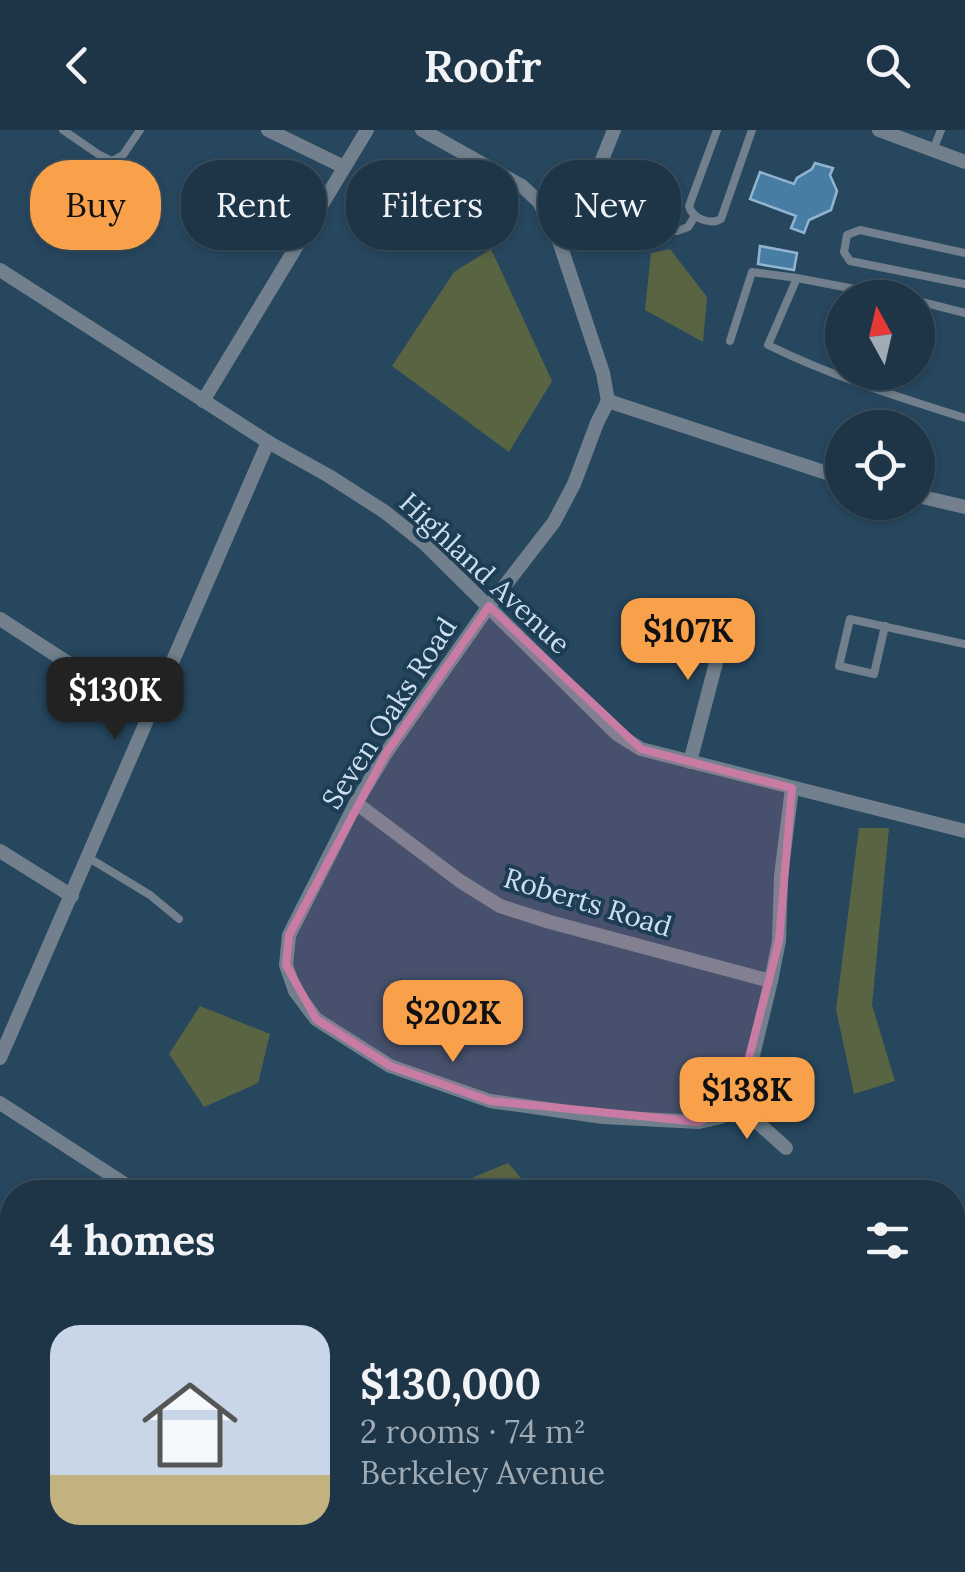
<!DOCTYPE html>
<html lang="en">
<head>
<meta charset="utf-8">
<style>
  :root { --surface:#1d3547; --page:#2a4052; --text:#f1f3f6; --muted:#a0abb4; --line:#3b5060; --accent:#f8a14a }
  body { margin:0; font-family:Lora,serif; background:var(--page); color:var(--text); height:100vh; display:flex; flex-direction:column; font-size:38px; white-space:nowrap }
  * { box-sizing:border-box; margin:0 }
  p { font-size:32px; color:var(--muted) }
  .icon { flex:none; width:55px; height:55px; fill:none; stroke:currentColor; stroke-width:2; stroke-linecap:round; stroke-linejoin:round }
  .map { position:relative; flex:1; overflow:hidden }
  .side { position:absolute; left:0px; top:1050px; width:965px; height:392px; display:flex; flex-direction:column; background:var(--surface); border-radius:40px 40px 0 0; box-shadow:0 2px 8px #0004,0 0 0 2px var(--line) }
  .side>* { flex:none }
  .hud { position:absolute; left:30px; top:30px; width:905px; height:90px; display:flex; gap:20px }
  .needle { width:65px; rotate:352deg }
  .controls { position:absolute; left:825px; top:150px; display:grid; gap:20px }
  .controls a { display:grid; place-items:center; width:110px; height:110px; border-radius:50%; background:var(--surface); box-shadow:0 2px 8px #0004,0 0 0 2px var(--line); font-size:50px }
  .price { position:absolute; translate:-50% -85px; padding:0 22px; border-radius:20px; background:var(--accent); color:#111; font-size:32px; line-height:65px; filter:drop-shadow(0 2px 5px #0008) }
  .price::after { content:''; position:absolute; left:50%; top:60px; width:30px; height:22px; margin-left:-15px; background:inherit; clip-path:polygon(0 0,100% 0,50% 100%) }
  .price.active { background:#222; color:#fff }
  ul { padding:0; list-style:none }
  li { display:flex; align-items:center; gap:30px; height:250px; padding:0 50px }
  li span { display:grid; place-items:center; flex:none; width:280px; height:200px; border-radius:30px; color:#555 }
  li>.icon { margin-inline-start:auto }
  span .icon { width:120px; height:120px; fill:#fffc; stroke-width:1 }
  li b { font-size:42px }
  h2 { display:flex; justify-content:space-between; align-items:center; height:120px; padding:0 50px; font-size:42px }
  .chip { padding:0 35px; border-radius:40px; background:var(--surface); box-shadow:0 2px 8px #0004,0 0 0 2px var(--line); font-size:35px; line-height:90px }
  .chip.active { background:var(--accent); color:#111 }
  header { display:flex; justify-content:space-between; align-items:center; height:130px; padding:0 50px; background:var(--surface); font-size:45px; font-weight:600 }
  .map>svg:first-child { display:block }
</style>
</head>
<body>
<header><svg class="icon" aria-label="back" viewBox="0 0 24 24"><path d="M15 5l-7 7 7 7"/></svg>Roofr<svg class="icon" aria-label="search" viewBox="0 0 24 24"><circle cx="10" cy="10" r="6"/><path d="M15 15l6 6"/></svg></header>
<div class="map">
<svg width="965" height="1442" viewBox="0 0 965 1442">
  <rect width="100%" height="100%" fill="#27475f"/>
  <g fill="#596443">
    <polygon points="491,119 552,251 509,322 392,236 454,142"/>
    <polygon points="670,119 707,167 703,212 645,180 651,123"/>
    <polygon points="859,698 889,698 872,875 895,951 854,964 836,879"/>
    <polygon points="200,876 270,904 258,953 204,977 169,924"/>
    <polygon points="508,1033 533,1062 447,1062 457,1054"/>
  </g>
  <g fill="#477ca3" stroke="#91b4d0" stroke-width="2.5">
    <polygon points="815,33 833,38 830,45 837,61 831,80 809,90 804,103 791,98 796,86 750,69 760,42 794,54 797,48 812,39"/>
    <polygon points="760,116 797,123 794,140 758,134"/>
  </g>
  <g fill="none" stroke-linecap="round" stroke-linejoin="round">
    <g stroke="#71808c" stroke-width="8">
      <polyline points="63,0 98,24 112,31 123,25 140,0"/>
      <path d="M717,0L689,76C692,89 711,95 721,89L752,0"/>
      <polyline points="933,20 941,0"/>
      <polyline points="632,94 677,101 688,97 695,86"/>
      <polyline points="965,123 860,100 847,105 844,122 850,131 965,154"/>
      <path d="M902,168L797,148L768,215C831,246 898,267 965,288"/>
      <polyline points="918,171 965,183"/>
      <polyline points="730,211 752,142 797,148"/>
      <polyline points="885,496 874,544 839,536 850,489 965,514"/>
      <polyline points="89,728 150,765 179,789"/>
      <polyline points="0,1119 12,1127"/>
    </g>
    <g stroke="#71808c" stroke-width="14">
      <polyline points="268,0 344,37"/>
      <polyline points="422,0 522,56 539,72 559,111 603,243 608,271"/>
      <polyline points="879,0 965,32"/>
      <polyline points="577,92 614,0"/>
      <polyline points="0,140 268,312 329,346 385,382 424,413 617,604 641,619 965,701"/>
      <polyline points="203,271 367,0"/>
      <polyline points="608,271 597,293 574,354 554,392 489,476 386,623 356,673 289,805 286,835 295,861 316,889 390,936 490,971 603,987 699,992 721,987 737,974 748,946 771,851 779,811 781,746 792,658"/>
      <polyline points="608,271 842,348"/>
      <polyline points="918,366 965,377"/>
      <polyline points="0,489 150,586"/>
      <polyline points="690,632 722,510 731,489"/>
      <polyline points="356,673 460,751 500,776 550,792 771,851"/>
      <polyline points="0,721 72,766"/>
      <polyline points="0,928 268,312"/>
      <polyline points="0,973 137,1062"/>
      <polyline points="737,974 786,1018"/>
      <polyline points="952,1240 965,1242"/>
      <polyline points="861,1430 935,1442"/>
      <polyline points="281,1442 287,1430"/>
    </g>
    <g stroke="#71808c" stroke-width="18">
      <polyline points="0,1388 12,1396"/>
      <polyline points="67,1430 86,1442"/>
    </g>
  </g>
  <path fill="#c87ca4" fill-opacity="0.2" stroke="#c87ca4" stroke-width="8" stroke-linejoin="round" d="M489,476L641,619L792,658L779,811L737,974L699,992L490,971L390,936L316,889L286,835L289,805L386,623Z"/>
  <g text-anchor="middle" dominant-baseline="central" stroke-width="8" stroke-linejoin="round" paint-order="stroke">
    <g font-size="28" fill="#cddfee" stroke="#1d3d54">
      <text transform="translate(485 443) rotate(43)">Highland Avenue</text>
      <text transform="translate(389 583) rotate(-57)">Seven Oaks Road</text>
      <text transform="translate(588 772) rotate(17)">Roberts Road</text>
    </g>
  </g>
</svg>
<div class="controls">
<a><svg class="needle" viewBox="-14 -14 28 28"><path d="M0-13l5 13h-10z" fill="#e53935"/><path d="M0 13l5-13h-10z" fill="#a0abb4"/></svg></a>
<a><svg class="icon" aria-label="locate" viewBox="0 0 24 24"><circle cx="12" cy="12" r="6"/><path d="M12 2v4M12 18v4M2 12h4M18 12h4"/></svg></a>
</div>
<b class="price" style="left:688px;top:553px">$107K</b>
<b class="price active" style="left:115px;top:612px">$130K</b>
<b class="price" style="left:453px;top:935px">$202K</b>
<b class="price" style="left:747px;top:1012px">$138K</b>
<div class="hud">
<a class="chip active">Buy</a>
<a class="chip">Rent</a>
<a class="chip">Filters</a>
<a class="chip">New</a>
</div>
<section class="side">
<h2>4 homes<svg class="icon" aria-label="filters" viewBox="0 0 24 24"><path d="M4 7h16M4 17h16"/><circle cx="9" cy="7" r="2"/><circle cx="15" cy="17" r="2"/></svg></h2>
<ul>
<li><span style="background:linear-gradient(#c9d6e8 75%,#c2b280 0)"><svg class="icon" aria-label="home" viewBox="0 0 24 24"><path d="M3 11l9-7 9 7M6 9v11h12V9"/></svg></span><div><b>$130,000</b><p>2 rooms · 74 m²</p><p>Berkeley Avenue</p></div></li>
</ul>
</section>
</div>
</body>
</html>
